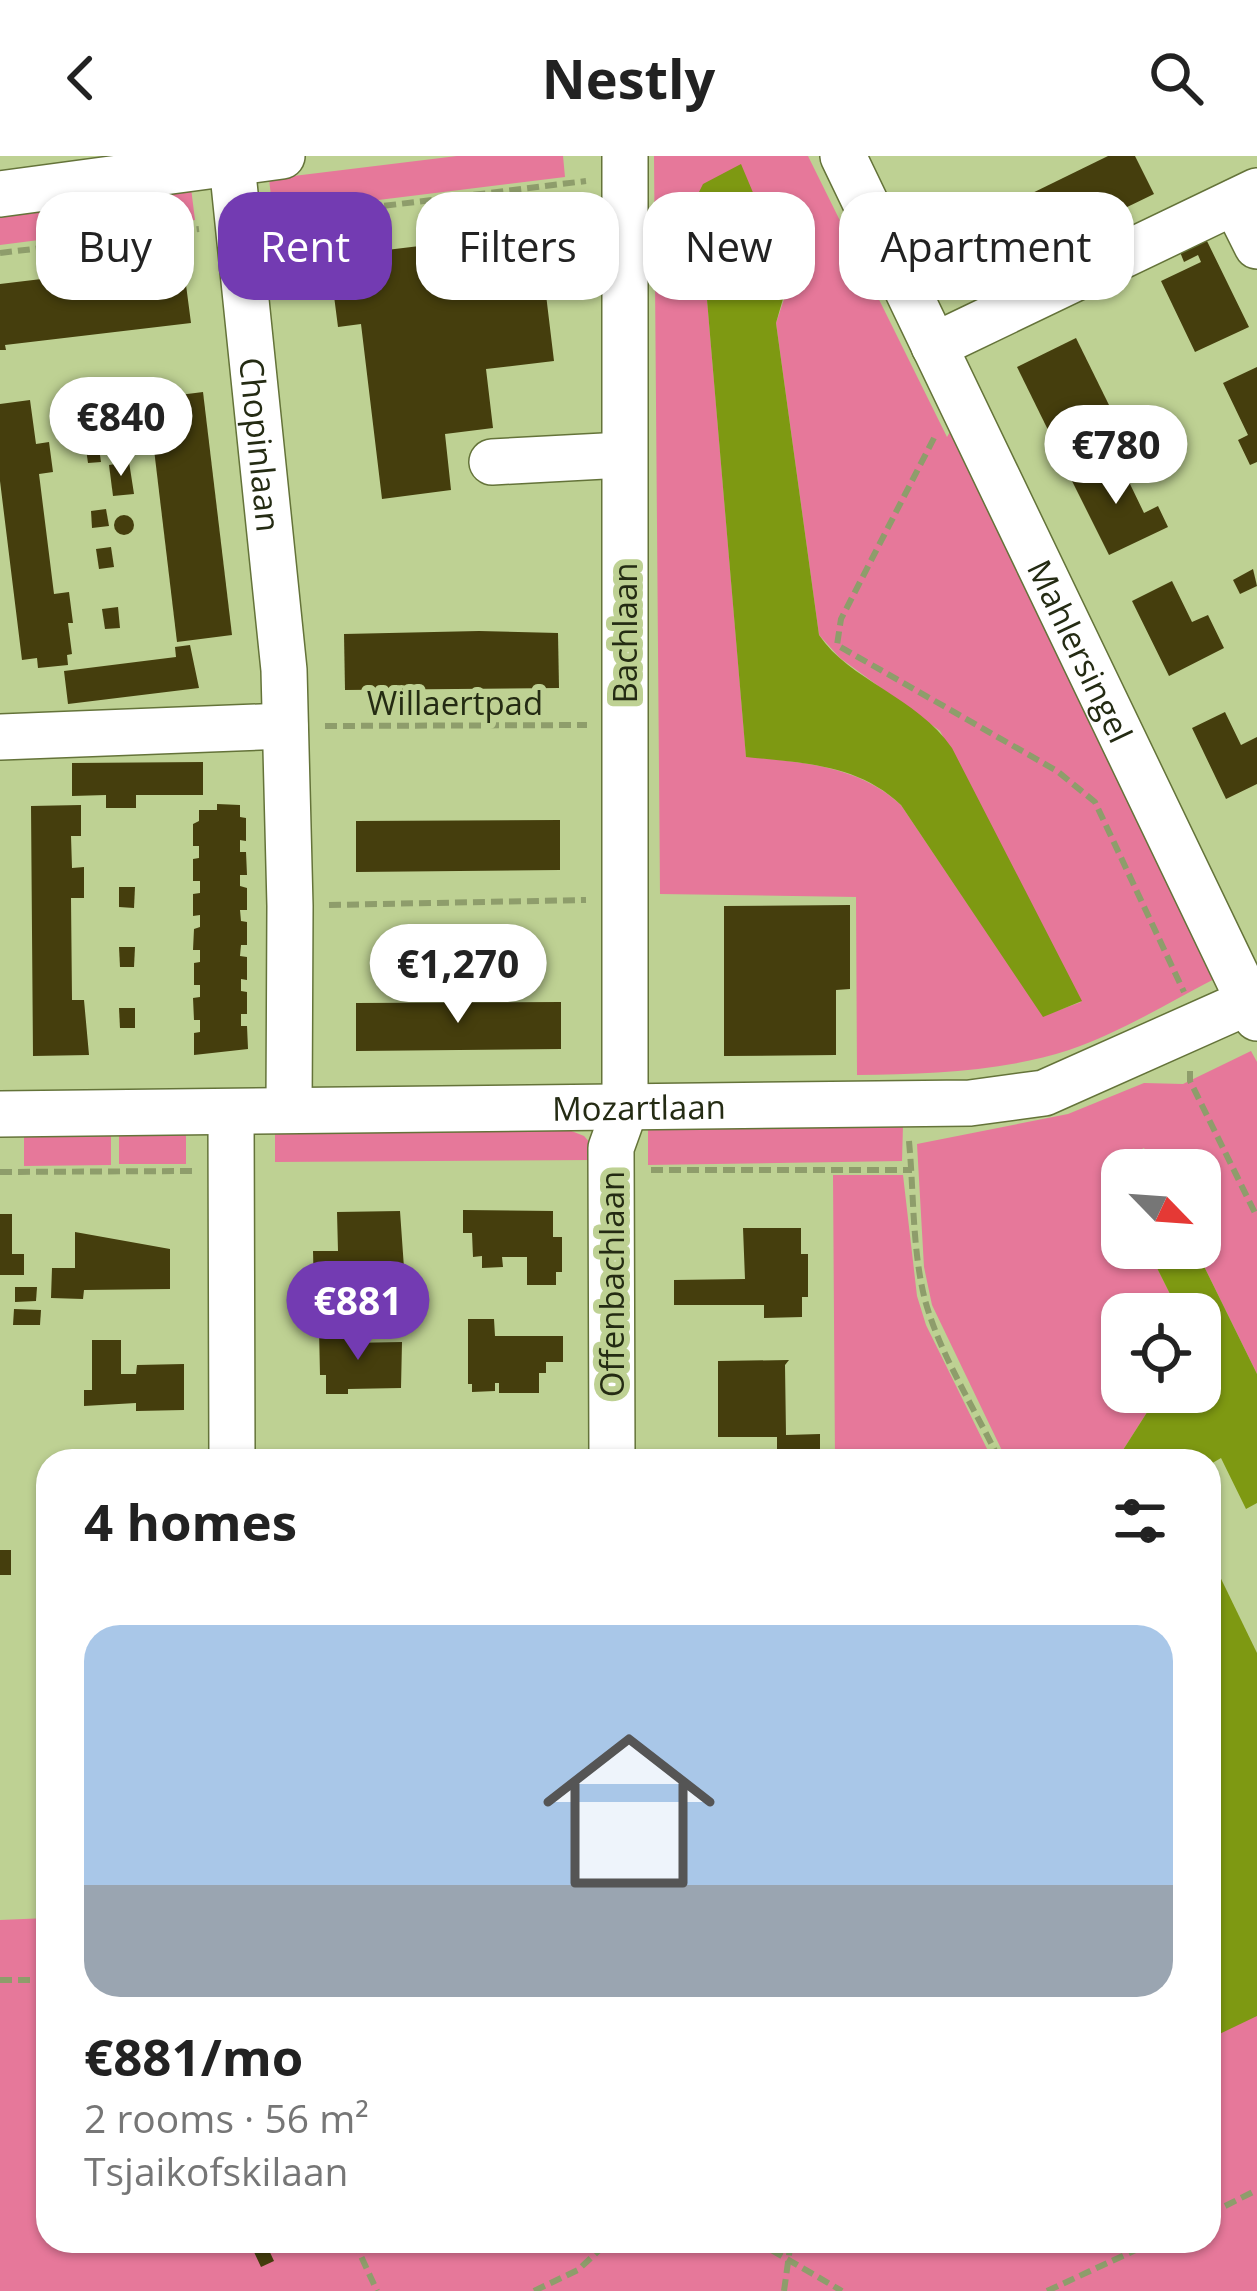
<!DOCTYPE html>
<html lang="en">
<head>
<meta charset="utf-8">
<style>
  :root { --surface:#fff; --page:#f2f2f2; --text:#222; --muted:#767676; --line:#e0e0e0; --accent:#733bb2 }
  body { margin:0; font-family:"Open Sans",sans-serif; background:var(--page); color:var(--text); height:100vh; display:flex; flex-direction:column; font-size:45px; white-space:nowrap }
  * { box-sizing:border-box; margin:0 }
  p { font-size:39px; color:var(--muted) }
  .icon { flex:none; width:66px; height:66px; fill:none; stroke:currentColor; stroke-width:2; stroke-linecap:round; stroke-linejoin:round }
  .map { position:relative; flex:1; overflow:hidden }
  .side { position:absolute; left:36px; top:1293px; width:1185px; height:804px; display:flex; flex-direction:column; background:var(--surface); border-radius:36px; box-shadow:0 3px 9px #0004 }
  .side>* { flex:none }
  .top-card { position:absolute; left:36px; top:36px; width:1185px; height:108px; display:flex; gap:24px }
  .needle { width:78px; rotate:115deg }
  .controls { position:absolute; left:1101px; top:993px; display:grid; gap:24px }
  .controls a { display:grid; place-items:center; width:120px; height:120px; border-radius:24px; background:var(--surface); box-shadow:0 3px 9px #0004; font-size:60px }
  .price { position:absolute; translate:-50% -102px; padding:0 27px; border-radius:42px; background:#fff; color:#222; font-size:39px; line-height:78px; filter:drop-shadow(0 3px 6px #0008) }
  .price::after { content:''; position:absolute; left:50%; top:72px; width:36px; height:27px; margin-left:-18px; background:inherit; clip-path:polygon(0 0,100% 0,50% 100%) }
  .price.active { background:var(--accent); color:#fff }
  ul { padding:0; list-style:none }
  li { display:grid; align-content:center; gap:24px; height:636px; padding:0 48px }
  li+li { border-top:3px solid var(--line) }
  li span { display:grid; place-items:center; height:372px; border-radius:36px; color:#555 }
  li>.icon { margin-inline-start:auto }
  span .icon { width:216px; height:216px; fill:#fffc; stroke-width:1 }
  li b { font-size:51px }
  h2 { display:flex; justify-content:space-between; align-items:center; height:144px; padding:0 48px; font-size:51px }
  .chip { padding:0 42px; border-radius:36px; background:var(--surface); box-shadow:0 3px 9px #0004; font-size:42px; line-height:108px }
  .chip.active { background:var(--accent); color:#fff }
  header { display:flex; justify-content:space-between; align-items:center; height:156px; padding:0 48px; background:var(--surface); font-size:54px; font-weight:700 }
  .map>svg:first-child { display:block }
</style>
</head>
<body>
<header><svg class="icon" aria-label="back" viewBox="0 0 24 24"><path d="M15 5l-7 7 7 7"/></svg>Nestly<svg class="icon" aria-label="search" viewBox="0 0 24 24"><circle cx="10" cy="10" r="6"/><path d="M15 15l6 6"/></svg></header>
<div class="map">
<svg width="1257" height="2135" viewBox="0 0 1257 2135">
  <rect width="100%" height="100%" fill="#bed193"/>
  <g fill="#e6789a" fill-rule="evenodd">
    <polygon points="457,0 563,0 565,21 273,57 269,23"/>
    <path d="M654,0H808L947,281L954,269L1220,820C1171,845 1122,876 1069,894C1002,916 927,918 857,919L856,741L660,738ZM698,38L786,137L776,167L819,479L840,502L940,575L1081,846L1043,860L901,649C858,609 803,607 746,600Z"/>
    <polygon points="191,32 195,64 0,89 0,57"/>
    <polygon points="1251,895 1257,906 1257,1218 1195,1092 1200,1092 1200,1014 1156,1014 1144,992 1107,1011 1122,1041 1122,1092 1147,1092 1180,1158 1122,1158 1122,1236 1160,1236 1116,1305 1007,1305 932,1149 924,1111 917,988 1068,958 1144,927 1183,928"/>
    <polygon points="903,969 902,1005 648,1009 648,970"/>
    <polygon points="564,972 584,980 591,988 592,1004 275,1006 275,974"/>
    <polygon points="111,976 111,1009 24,1010 24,977"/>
    <polygon points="186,976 186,1008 119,1008 119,977"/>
    <polygon points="833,1019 903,1019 917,1140 926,1169 993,1305 835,1305"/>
    <polygon points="48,1762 48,2085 1209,2085 1209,1855 1257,1832 1257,2135 0,2135 0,1764"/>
  </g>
  <g fill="#7e9912">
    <path d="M741,8L789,122L776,167L819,479C849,524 917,541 952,592L1082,845L1043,861L901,649C858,608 803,607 746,601L698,38L703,28Z"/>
    <polygon points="1147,1092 1195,1092 1257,1218 1257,1347 1246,1353 1221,1302 1209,1309 1209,1305 1116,1305 1160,1236 1200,1236 1200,1158 1180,1158"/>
    <polygon points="1209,1398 1257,1497 1257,1860 1209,1883"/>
  </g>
  <g fill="#453e0d">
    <polygon points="1108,0 1135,0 1154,38 964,130 940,82"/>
    <polygon points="537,64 554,205 486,213 493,272 445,278 451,334 382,343 361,168 338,171 329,101 469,84 467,72"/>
    <polygon points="1206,83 1249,171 1195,196 1161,125 1201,106 1198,99 1184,106 1180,96"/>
    <polygon points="183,106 191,167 5,189 6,194 0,194 0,128"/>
    <polygon points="1076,182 1109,249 1050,278 1017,211"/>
    <polygon points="1257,211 1257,306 1250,309 1238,284 1248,279 1223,227"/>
    <polygon points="203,236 232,479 177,486 148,243"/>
    <polygon points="30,244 36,288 49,286 53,316 39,318 54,438 69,436 73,467 68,467 72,498 67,499 68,509 38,512 37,502 22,504 0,325 0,248"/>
    <polygon points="98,285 101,306 88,307 85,286"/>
    <polygon points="1117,301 1144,357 1158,350 1168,371 1109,399 1071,323"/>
    <polygon points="129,306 134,338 113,340 109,309"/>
    <polygon points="106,353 109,370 92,372 91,355"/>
    <circle cx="124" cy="369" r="10"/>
    <polygon points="111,391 114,411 99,413 96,393"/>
    <polygon points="1253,413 1257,430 1240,438 1233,424"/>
    <polygon points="1172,425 1192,466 1208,459 1224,492 1169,520 1132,445"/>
    <polygon points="118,451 120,472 105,473 102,453"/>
    <polygon points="479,475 558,477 559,532 345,534 344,478"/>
    <polygon points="190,489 199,532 68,548 64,515 176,501 175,491"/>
    <polygon points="1225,556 1241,589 1257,581 1257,628 1226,643 1192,572"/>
    <polygon points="203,606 203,639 136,639 136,652 106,652 106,639 72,640 72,607"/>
    <polygon points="217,648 240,649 240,661 246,662 246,685 240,684 240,696 246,696 247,719 240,719 240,730 247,732 247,754 240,754 241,765 247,766 247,789 241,789 240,800 247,801 247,824 241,823 241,835 247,836 247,858 241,858 241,870 247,870 248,893 194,899 194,877 200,876 200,864 194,864 193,842 200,841 200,829 194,829 194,807 200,806 200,794 193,794 194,773 200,771 200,759 193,760 193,738 200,737 200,725 193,725 193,703 199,702 199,690 193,690 193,668 199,665 199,654 217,654"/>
    <polygon points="81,649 81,680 71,680 72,712 84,711 84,742 71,742 72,844 84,844 89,899 33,900 31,650"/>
    <polygon points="560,664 560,714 356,716 356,665"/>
    <polygon points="119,731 135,731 134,752 119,751"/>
    <polygon points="850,749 850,833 836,834 836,899 724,900 724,750"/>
    <polygon points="119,791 135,791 134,811 120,811"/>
    <polygon points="561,846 561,893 356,895 356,847"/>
    <polygon points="119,852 135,852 135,872 120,872"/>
    <polygon points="463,1054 553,1055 553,1081 562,1081 562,1116 556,1116 556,1129 527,1129 527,1101 502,1101 503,1111 482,1112 482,1100 473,1101 472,1077 463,1077"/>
    <polygon points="400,1055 405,1126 388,1126 388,1121 343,1121 343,1136 314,1136 313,1095 338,1095 337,1056"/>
    <polygon points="0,1058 12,1058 12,1098 24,1098 24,1119 0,1119"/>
    <polygon points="743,1072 801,1072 801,1098 808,1098 808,1141 802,1141 802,1161 764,1162 764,1149 674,1149 674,1124 745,1123"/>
    <polygon points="75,1076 170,1093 170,1133 84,1134 83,1143 51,1142 52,1112 75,1112"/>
    <polygon points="15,1131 37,1131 36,1145 15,1146"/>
    <polygon points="14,1153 41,1154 40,1169 13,1169"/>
    <polygon points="468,1163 494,1163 495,1180 563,1180 563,1206 546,1206 546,1217 539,1217 539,1237 499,1237 499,1227 495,1227 495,1235 472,1236 472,1228 468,1228"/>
    <polygon points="348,1172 348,1187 402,1186 401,1232 348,1233 348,1238 326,1238 326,1219 320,1219 319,1173"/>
    <polygon points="92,1184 121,1184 121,1218 136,1218 137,1209 184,1208 184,1254 136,1255 136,1247 84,1250 84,1234 92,1234"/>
    <polygon points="789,1204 785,1209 786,1279 820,1278 820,1300 777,1301 777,1281 718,1281 718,1205"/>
    <polygon points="402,1296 402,1305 335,1305 335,1297"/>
    <rect x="0" y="1394" width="11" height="25"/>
    <polygon points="48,1690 48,1723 40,1723 38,1691"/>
    <polygon points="267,2090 274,2105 261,2111 254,2096"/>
  </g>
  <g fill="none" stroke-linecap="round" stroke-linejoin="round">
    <g stroke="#647339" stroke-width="48">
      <g id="minor">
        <path id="s1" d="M843,0L1257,862"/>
        <path id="s2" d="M232,8L284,514L290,750L289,954"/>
        <polyline points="0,38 282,0"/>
        <polyline points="1235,46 1257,90"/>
        <polyline points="934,190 1257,35"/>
        <polyline points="492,306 623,299"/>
        <polyline points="0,581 285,570"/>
        <polyline points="231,957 232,1305"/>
        <path id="s3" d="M0,958L970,947L1044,937L1257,842"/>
        <polyline points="612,1305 611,992 625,953 625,0"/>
      </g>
    </g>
    <g stroke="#8e9d6b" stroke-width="6" stroke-dasharray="12 6" stroke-linecap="butt">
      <polyline points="277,63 586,25"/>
      <polyline points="0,97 199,73"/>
      <polyline points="934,282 841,463 837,489 1057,615 1095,646 1184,836"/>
      <polyline points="325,570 587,569"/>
      <polyline points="329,749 586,744"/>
      <polyline points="1190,915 1190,925 1257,1061"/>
      <path d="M909,985C914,1038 912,1093 925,1144C940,1199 975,1253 1000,1305"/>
      <polyline points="651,1014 912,1014"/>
      <polyline points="0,1016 192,1015"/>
      <polyline points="0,1824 48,1824"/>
      <polyline points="1209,2058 1257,2034"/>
      <polyline points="354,2085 377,2135"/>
      <polyline points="756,2085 842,2135"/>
      <polyline points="534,2135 578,2114 609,2085"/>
      <polyline points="784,2135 791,2085"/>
      <polyline points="1047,2135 1155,2085"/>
    </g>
    <use href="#minor" stroke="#fff" stroke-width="45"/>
  </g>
  <g text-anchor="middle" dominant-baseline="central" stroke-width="12" stroke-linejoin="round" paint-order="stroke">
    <g font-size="33" fill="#242b13" stroke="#bed193">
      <text stroke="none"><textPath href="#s2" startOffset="282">Chopinlaan</textPath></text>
      <text transform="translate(624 477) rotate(-90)">Bachlaan</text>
      <text stroke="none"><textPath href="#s1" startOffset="549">Mahlersingel</textPath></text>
      <text x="455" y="546">Willaertpad</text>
      <text stroke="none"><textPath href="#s3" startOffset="639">Mozartlaan</textPath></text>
      <text transform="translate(611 1128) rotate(-90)">Offenbachlaan</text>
    </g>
  </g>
</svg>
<div class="controls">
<a><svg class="needle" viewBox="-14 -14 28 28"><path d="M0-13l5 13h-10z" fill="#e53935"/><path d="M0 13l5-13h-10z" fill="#767676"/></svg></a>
<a><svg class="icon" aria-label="locate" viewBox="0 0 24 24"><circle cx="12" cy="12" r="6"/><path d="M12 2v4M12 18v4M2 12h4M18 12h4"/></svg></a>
</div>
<b class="price" style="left:121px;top:323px">€840</b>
<b class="price" style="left:1116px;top:351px">€780</b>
<b class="price" style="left:458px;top:870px">€1,270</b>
<b class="price active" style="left:358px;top:1207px">€881</b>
<div class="top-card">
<a class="chip">Buy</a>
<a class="chip active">Rent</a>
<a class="chip">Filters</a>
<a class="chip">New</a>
<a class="chip">Apartment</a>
</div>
<section class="side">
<h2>4 homes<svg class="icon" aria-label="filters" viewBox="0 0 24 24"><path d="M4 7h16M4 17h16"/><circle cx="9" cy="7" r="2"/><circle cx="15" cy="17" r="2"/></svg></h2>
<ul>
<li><span style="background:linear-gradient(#a9c7e8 70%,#9aa5b1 0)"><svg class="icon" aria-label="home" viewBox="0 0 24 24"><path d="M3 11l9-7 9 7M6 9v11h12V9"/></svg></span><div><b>€881/mo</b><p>2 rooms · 56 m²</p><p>Tsjaikofskilaan</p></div></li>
</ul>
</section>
</div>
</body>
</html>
